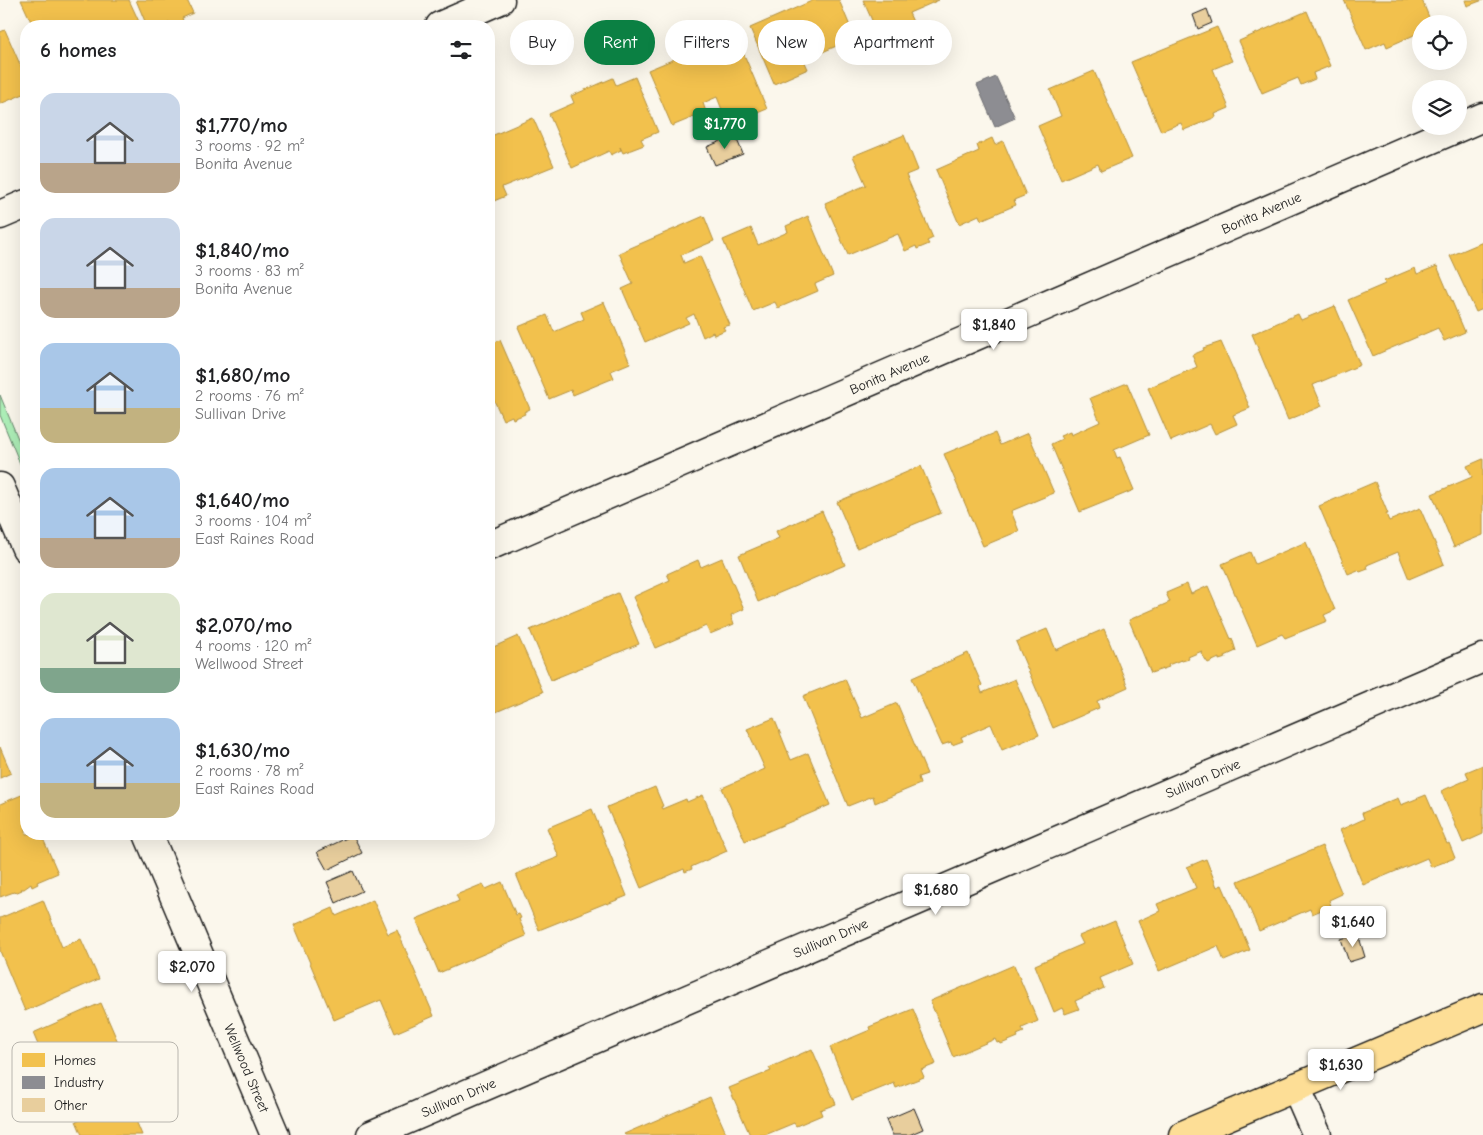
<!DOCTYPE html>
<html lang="en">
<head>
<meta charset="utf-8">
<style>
  :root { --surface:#fff; --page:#f6f6f6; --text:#202124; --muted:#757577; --accent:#0b8043 }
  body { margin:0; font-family:"Comic Neue",sans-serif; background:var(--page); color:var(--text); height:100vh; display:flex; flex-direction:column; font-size:19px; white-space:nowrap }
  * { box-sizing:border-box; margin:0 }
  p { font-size:16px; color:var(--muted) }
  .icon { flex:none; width:28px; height:28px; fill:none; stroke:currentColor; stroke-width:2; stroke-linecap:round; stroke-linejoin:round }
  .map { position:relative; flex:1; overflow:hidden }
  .drawer { position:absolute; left:20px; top:20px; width:475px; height:820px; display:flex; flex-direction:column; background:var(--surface); border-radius:20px; box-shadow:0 5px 20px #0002 }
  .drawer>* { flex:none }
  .top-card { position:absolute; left:510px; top:20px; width:475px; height:45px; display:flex; gap:10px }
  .buttons { position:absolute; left:1412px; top:15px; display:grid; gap:10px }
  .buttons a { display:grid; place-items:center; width:55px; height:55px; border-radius:50%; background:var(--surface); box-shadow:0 5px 20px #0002; font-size:25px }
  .price { position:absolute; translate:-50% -42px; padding:0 11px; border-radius:5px; background:#fff; color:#222; font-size:16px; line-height:32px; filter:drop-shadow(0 1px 2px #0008) }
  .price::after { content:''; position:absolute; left:50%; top:30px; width:15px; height:11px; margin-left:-8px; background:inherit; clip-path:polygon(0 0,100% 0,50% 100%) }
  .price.current { background:var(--accent); color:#fff }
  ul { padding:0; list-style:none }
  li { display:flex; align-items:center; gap:15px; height:125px; padding:0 20px }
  li span { display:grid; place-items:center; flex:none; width:140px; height:100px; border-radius:15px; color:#555 }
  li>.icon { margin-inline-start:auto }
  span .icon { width:60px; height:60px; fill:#fffc; stroke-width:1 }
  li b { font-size:21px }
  h2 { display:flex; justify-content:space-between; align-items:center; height:60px; padding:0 20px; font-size:21px }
  .pill { padding:0 18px; border-radius:22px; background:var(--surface); box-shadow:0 5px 20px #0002; font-size:18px; line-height:45px }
  .pill.current { background:var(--accent); color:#fff }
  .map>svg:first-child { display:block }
</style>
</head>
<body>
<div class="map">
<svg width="1483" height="1135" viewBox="0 0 1483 1135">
  <rect width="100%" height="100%" fill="#fbf7ec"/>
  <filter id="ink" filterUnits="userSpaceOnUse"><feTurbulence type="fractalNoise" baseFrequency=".02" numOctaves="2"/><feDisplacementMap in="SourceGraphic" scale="10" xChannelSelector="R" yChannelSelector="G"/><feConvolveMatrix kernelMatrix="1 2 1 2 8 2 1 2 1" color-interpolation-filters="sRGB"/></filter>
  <g filter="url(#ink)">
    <polygon fill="#adeeb7" stroke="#64856a" points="0,395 26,458 26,478 0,415"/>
    <g fill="#f2c14e" stroke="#b2903f">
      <polygon points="21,0 129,0 141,26 33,26"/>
      <polygon points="136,0 187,0 193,13 182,18 184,23 176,26 172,26 170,22 163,26 147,26"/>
      <polygon points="814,0 839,0 855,38 804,60 808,69 774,84 750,28"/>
      <polygon points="863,0 939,0 909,13 913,22 879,36"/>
      <polygon points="1344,0 1422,0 1431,22 1421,24 1420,27 1421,32 1387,47 1385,42 1366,50"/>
      <polygon points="1465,0 1483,0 1467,6"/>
      <polygon points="1307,11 1330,66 1313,73 1315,79 1301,85 1298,78 1262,93 1239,41"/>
      <polygon points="1217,27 1232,61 1213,69 1229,108 1215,114 1216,117 1184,130 1181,123 1161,131 1131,62"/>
      <polygon points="5,30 26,78 26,93 0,104 0,32"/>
      <polygon points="735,33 767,109 728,125 717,97 703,103 706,112 672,126 648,70 677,58 675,52 714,36 716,41"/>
      <polygon points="1094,71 1132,158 1101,171 1098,164 1061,180 1038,126 1061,116 1050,90"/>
      <polygon points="635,77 658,132 641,139 644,145 623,153 620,147 621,150 611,155 609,151 572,168 549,114 574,103 571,96 613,78 616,85"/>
      <polygon points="533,118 554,166 502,187 506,196 489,203 489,137"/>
      <polygon points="904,135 918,170 906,175 933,238 927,241 929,244 917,249 916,246 905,251 898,234 848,255 825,203 866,185 853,156"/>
      <polygon points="992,138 995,145 1003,141 1026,195 1014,200 1016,205 981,220 979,215 959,224 936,170 979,151 977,145"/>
      <polygon points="704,216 714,241 681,255 684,263 700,256 730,325 723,327 725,330 714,335 713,332 703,337 694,314 686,318 689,323 645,342 622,289 633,284 619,253"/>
      <polygon points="808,216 833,276 815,284 818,291 778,308 775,302 753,311 723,240 751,228 758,245 788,232 786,226"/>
      <polygon points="1483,242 1483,309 1476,312 1450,256"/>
      <polygon points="1437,266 1465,332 1444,341 1438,328 1373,356 1348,300 1385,284 1384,281 1415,268 1417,274"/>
      <polygon points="604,302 630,363 611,371 614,378 573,395 571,390 549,399 518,327 547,315 554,332 584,319 581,312"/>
      <polygon points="1335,306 1360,365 1313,385 1322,406 1288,420 1252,334 1298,314 1301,320"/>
      <polygon points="500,340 530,409 524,412 525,414 513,419 512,416 503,420 493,398 489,400 489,345"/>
      <polygon points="1221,342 1250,408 1233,415 1237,424 1215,434 1210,424 1171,441 1148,388 1197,367 1192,355 1204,350 1203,348"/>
      <polygon points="1127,383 1149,435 1114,450 1117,458 1120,457 1134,490 1080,512 1051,444 1062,439 1060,436 1070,432 1071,435 1100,422 1090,398"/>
      <polygon points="995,433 1000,445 1028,433 1054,493 1011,511 1019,531 983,546 944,454"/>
      <polygon points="1483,459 1483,535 1454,547 1432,494 1472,477 1467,466"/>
      <polygon points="921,466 941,513 857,548 837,502"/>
      <polygon points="1375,482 1388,514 1386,514 1389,521 1420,508 1444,564 1409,579 1398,552 1367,565 1368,569 1360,572 1358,570 1348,574 1319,506"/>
      <polygon points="822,511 845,565 758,602 739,555 779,538 776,531"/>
      <polygon points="1306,542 1335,610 1324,615 1327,621 1285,638 1282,634 1257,645 1222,564 1250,552 1255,564"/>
      <polygon points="722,558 744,609 731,615 734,624 710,634 706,626 655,648 633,597 670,580 667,574 698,560 701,567"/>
      <polygon points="1187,584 1191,594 1208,586 1231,639 1232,638 1236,651 1225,656 1226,658 1219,660 1219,658 1208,663 1201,653 1202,651 1188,657 1189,659 1182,661 1181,660 1168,665 1169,667 1151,673 1129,620 1170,602 1166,593"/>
      <polygon points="618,593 639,644 551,680 530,630"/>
      <polygon points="1047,629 1056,650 1104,629 1128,687 1097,701 1099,708 1053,728 1016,642"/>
      <polygon points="518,636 543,692 489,715 489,649"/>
      <polygon points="968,653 982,685 980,687 982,693 1015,679 1039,735 1002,750 991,724 961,737 963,741 952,745 951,742 942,745 912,678"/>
      <polygon points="845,679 862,718 897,703 927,774 918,777 920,784 875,803 873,796 848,806 803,696"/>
      <polygon points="774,718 791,760 808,753 830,805 745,841 722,788 765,769 747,729"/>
      <polygon points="0,747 11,773 0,778"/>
      <polygon points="1483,765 1483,834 1463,843 1441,791 1469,779 1466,772"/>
      <polygon points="655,787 663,806 661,807 662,809 686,799 687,802 703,795 727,851 691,867 692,869 685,872 684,869 641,888 607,807"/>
      <polygon points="24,794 26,798 26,834 41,834 58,873 37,882 38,884 32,887 31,884 24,889 21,889 22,890 15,893 14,892 0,897 0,804"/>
      <polygon points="1426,795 1447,844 1449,843 1455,858 1431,867 1427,858 1363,885 1340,830 1364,819 1362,813 1398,798 1401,805"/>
      <polygon points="592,809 627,896 607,904 606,903 539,930 516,874 559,857 547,828"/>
      <polygon points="1322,846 1342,894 1329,900 1331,906 1312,914 1310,909 1259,931 1238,881"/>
      <polygon points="1206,859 1217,887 1222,885 1250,950 1224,961 1218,946 1159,971 1138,921 1160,911 1157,904 1196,888 1187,867"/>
      <polygon points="502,882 516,915 519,914 521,918 519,919 526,936 439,973 416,919 459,901 456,895 483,884 486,889"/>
      <polygon points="43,900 62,947 81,939 99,979 25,1011 0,951 0,918"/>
      <polygon points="373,900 388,934 397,930 434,1016 395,1033 381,1000 334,1020 294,925 333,908 336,916"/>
      <polygon points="1115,921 1133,964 1100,978 1104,988 1075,1001 1079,1009 1065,1014 1062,1008 1054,1012 1035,965 1083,944 1079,936"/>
      <polygon points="1014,965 1038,1021 1022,1028 1024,1032 1017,1035 1018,1037 1001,1044 1000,1042 997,1043 995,1039 953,1057 930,1001"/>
      <polygon points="101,1003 121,1049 128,1045 143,1079 85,1105 58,1045 41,1052 33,1033"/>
      <polygon points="913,1009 936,1064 921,1070 924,1077 896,1088 894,1083 852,1100 830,1047 870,1030 869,1027"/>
      <polygon points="812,1049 836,1104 820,1110 822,1115 796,1126 794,1123 765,1135 750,1135 729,1088 771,1071 769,1068"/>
      <polygon points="710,1097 727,1135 625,1135 624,1134"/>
      <polygon points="127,1099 142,1135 82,1135 76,1121"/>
    </g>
    <polygon fill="#8d8d92" stroke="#6b6b6f" points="996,77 1015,118 995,127 977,85"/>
    <g fill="#e8ce9d" stroke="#1c1c1c">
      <polygon points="1207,9 1212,23 1198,29 1193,15"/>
      <polygon points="735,135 743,154 715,165 707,147"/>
      <polygon points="353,835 362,853 327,870 317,852"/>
      <polygon points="353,871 362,891 336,903 327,882"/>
      <polygon points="1358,934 1365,957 1349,962 1341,939"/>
      <polygon points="914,1108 923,1129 909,1135 892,1135 886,1120"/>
    </g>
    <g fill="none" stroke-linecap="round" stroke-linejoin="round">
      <g stroke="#1c1c1c" stroke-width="31">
        <g id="minor">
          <polyline points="440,26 500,0"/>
          <polyline points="0,215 26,204"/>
          <polyline points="0,487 26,548"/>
          <path id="s1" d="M489,546L1483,117"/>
          <path id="s2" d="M148,834L275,1135"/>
          <polyline points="1296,1087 1317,1135"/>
          <path id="s3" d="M371,1135L1483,658"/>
        </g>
      </g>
      <g stroke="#1c1c1c" stroke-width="31">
        <polyline id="major" points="1183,1135 1483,1008"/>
      </g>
      <use href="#minor" stroke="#fbf7ec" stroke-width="28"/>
      <use href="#major" stroke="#fdde96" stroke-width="28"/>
    </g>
  </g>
  <g text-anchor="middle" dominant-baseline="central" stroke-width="5" stroke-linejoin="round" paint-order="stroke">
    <g font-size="14" fill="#1c1c1c" stroke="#fbf7ec">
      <text stroke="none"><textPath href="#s1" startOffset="841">Bonita Avenue</textPath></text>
      <text stroke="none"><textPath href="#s1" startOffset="436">Bonita Avenue</textPath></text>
      <text stroke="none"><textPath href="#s3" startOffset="905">Sullivan Drive</textPath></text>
      <text stroke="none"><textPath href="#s3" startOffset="500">Sullivan Drive</textPath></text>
      <text stroke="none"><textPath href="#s2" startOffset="254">Wellwood Street</textPath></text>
      <text stroke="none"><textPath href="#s3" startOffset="95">Sullivan Drive</textPath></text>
    </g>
  </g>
  <rect x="12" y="1042" width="166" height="80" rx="8" fill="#fbf7ec" stroke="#b8b5ae" stroke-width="1"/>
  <rect x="22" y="1053" width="23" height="14" fill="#f2c14e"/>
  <rect x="22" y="1076" width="23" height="13" fill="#8d8d92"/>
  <rect x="22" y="1098" width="23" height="14" fill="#e8ce9d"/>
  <g font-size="14" fill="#1c1c1c">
    <text x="54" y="1065">Homes</text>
    <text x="54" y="1087">Industry</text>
    <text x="54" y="1110">Other</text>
  </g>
</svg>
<div class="buttons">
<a><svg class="icon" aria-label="locate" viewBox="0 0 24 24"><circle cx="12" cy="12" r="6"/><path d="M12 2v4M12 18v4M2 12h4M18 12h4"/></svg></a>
<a><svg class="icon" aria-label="layers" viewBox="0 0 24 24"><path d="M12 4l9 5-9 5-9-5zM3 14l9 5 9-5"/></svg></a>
</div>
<b class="price current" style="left:725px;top:150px">$1,770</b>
<b class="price" style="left:994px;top:351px">$1,840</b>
<b class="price" style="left:936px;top:916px">$1,680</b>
<b class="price" style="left:1353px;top:948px">$1,640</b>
<b class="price" style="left:192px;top:993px">$2,070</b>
<b class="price" style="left:1341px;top:1091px">$1,630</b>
<div class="top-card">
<a class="pill">Buy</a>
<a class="pill current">Rent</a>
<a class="pill">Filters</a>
<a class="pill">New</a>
<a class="pill">Apartment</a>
</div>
<section class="drawer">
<h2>6 homes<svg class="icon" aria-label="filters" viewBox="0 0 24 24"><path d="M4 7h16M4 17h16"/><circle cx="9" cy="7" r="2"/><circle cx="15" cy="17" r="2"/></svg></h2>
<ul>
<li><span style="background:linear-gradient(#c9d6e8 70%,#b9a48a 0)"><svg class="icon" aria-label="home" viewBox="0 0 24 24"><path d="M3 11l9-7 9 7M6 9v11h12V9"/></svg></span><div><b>$1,770/mo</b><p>3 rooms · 92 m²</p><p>Bonita Avenue</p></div></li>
<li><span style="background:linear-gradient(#c9d6e8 70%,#b9a48a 0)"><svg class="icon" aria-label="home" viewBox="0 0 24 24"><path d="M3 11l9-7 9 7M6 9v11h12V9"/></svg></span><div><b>$1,840/mo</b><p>3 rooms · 83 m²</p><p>Bonita Avenue</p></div></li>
<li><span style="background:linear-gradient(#a9c7e8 65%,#c2b280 0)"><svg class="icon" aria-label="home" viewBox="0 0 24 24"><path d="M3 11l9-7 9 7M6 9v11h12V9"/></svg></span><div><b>$1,680/mo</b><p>2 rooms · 76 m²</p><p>Sullivan Drive</p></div></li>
<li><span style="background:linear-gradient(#a9c7e8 70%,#b9a48a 0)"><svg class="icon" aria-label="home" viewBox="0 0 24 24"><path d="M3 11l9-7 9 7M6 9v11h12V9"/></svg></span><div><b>$1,640/mo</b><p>3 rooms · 104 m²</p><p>East Raines Road</p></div></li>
<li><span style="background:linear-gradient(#dfe7d0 75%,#7fa58c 0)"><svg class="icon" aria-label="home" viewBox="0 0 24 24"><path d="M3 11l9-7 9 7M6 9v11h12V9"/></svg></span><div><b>$2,070/mo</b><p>4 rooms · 120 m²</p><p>Wellwood Street</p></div></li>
<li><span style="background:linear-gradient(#a9c7e8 65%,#c2b280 0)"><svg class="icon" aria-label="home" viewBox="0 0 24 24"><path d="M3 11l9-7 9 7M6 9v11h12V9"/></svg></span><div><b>$1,630/mo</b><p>2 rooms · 78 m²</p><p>East Raines Road</p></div></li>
</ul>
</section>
</div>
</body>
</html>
